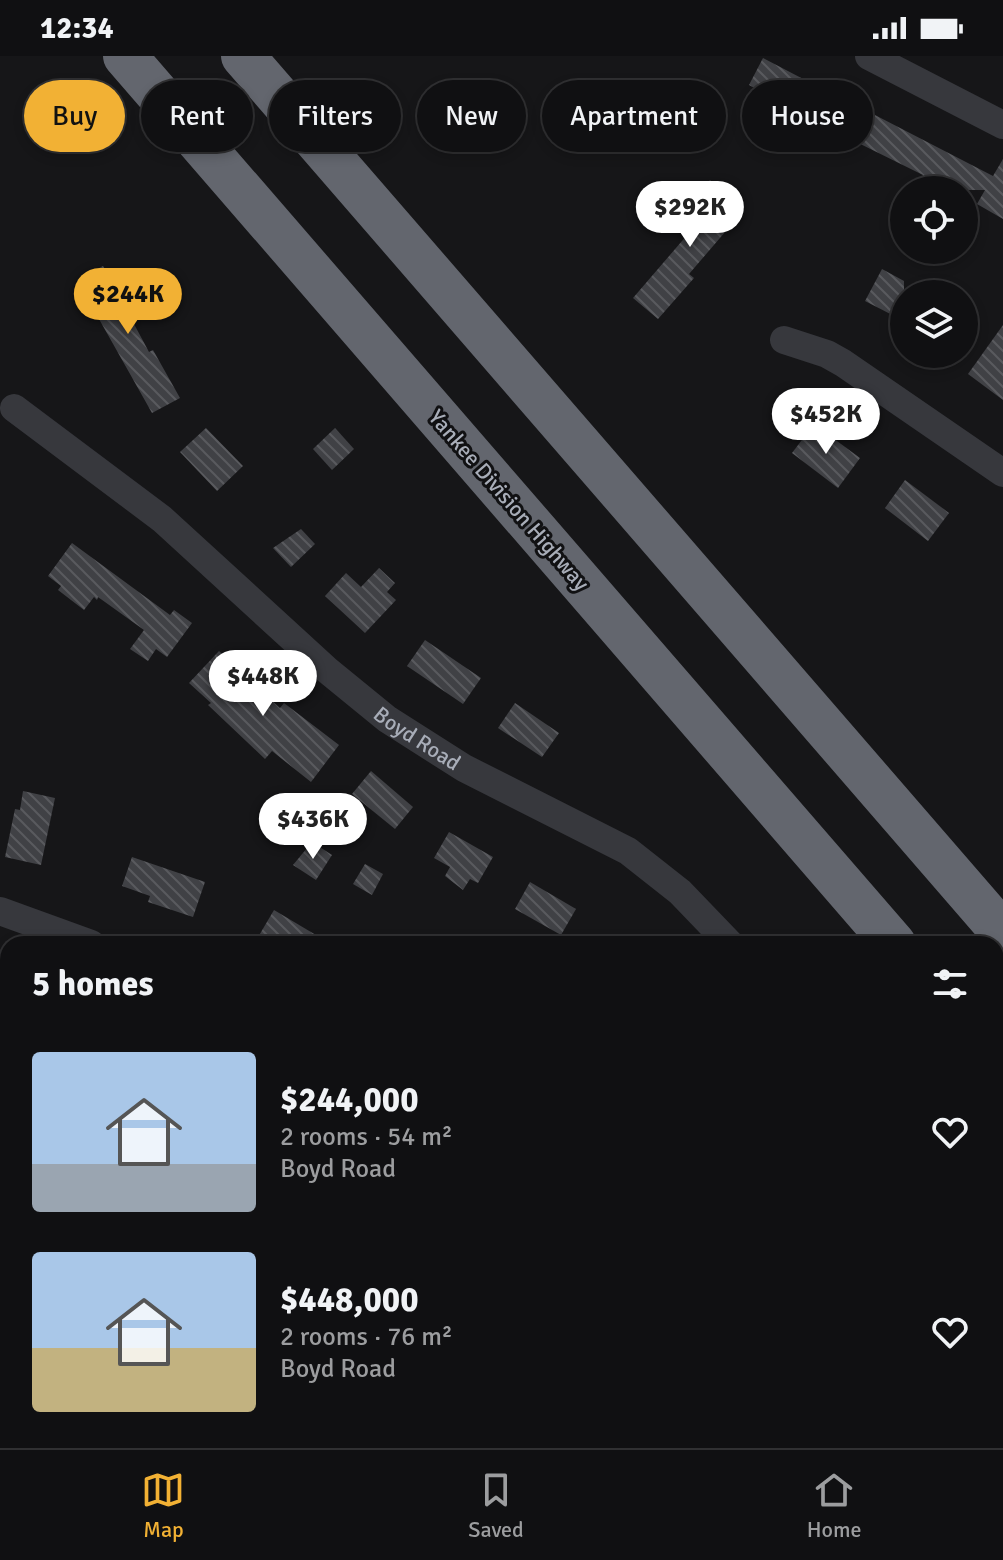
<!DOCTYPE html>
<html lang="en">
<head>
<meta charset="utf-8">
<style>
  :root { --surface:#101012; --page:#1e1e20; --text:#f1f3f6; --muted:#9c9d9f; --line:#303032; --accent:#f2b134 }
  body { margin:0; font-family:Signika,sans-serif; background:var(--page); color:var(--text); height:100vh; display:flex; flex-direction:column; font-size:30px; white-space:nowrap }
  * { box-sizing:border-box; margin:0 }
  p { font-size:26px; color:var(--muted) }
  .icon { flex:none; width:44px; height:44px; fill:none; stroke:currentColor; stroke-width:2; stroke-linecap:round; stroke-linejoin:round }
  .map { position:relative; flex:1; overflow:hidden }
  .side { position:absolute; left:0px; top:880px; width:1004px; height:512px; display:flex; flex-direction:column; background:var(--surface); border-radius:24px 24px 0 0; box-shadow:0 4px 12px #0003,0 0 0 2px var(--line) }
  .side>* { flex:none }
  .guide { position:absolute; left:24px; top:24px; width:956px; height:72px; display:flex; gap:16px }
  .buttons { position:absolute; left:890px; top:120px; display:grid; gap:16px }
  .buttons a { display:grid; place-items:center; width:88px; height:88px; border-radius:50%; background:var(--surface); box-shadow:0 4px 12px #0003,0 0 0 2px var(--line); font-size:40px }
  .price { position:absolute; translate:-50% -68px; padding:0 18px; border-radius:28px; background:#fff; color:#222; font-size:26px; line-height:52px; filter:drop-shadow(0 2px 4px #0008) }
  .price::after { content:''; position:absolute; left:50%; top:48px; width:24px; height:18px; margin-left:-12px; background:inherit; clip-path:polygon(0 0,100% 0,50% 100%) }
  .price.on { background:var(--accent); color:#111 }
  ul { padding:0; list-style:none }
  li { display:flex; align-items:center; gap:24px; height:200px; padding:0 32px }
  li span { display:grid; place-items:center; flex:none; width:224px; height:160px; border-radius:8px; color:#555 }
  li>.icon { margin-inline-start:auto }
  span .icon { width:96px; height:96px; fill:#fffc; stroke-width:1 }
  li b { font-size:34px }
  h2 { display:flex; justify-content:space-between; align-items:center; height:96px; padding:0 32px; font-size:34px }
  .pill { padding:0 28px; border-radius:36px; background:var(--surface); box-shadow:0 4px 12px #0003,0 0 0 2px var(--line); font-size:28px; line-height:72px }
  .pill.on { background:var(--accent); color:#111 }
  .status { display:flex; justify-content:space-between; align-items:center; height:56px; padding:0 40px; background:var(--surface); direction:ltr }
  .status svg { height:22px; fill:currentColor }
  .dock { display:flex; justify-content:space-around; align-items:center; height:112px; border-top:2px solid var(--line); background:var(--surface); font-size:22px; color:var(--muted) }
  .dock a { display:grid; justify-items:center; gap:4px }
  .dock .on { color:var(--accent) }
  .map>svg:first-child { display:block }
</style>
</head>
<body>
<div class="status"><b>12:34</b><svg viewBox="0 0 49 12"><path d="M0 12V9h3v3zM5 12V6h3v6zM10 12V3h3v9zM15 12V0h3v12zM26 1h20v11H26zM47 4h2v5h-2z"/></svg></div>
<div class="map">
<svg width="1003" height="1392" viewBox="0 0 1003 1392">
  <defs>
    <pattern id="forest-crowns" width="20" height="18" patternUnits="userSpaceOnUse" patternTransform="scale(2)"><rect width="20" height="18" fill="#1e261f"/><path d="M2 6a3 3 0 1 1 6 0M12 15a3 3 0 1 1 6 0" fill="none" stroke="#3c433d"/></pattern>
    <pattern id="building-back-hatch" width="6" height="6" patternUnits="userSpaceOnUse" patternTransform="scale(2)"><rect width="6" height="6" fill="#404145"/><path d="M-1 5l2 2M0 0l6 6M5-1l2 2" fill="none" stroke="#595a5e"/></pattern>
  </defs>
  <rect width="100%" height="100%" fill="#161618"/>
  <g fill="url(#forest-crowns)">
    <polygon points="996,1095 1003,1104 1003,1354 996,1361"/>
    <polygon points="496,1384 809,1384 865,1392 486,1392"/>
  </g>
  <g fill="url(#building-back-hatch)">
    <polygon points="763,2 807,25 790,57 771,47 773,42 749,29"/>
    <polygon points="844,43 993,120 1003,103 1003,163 977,148 985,134 915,134 923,119 828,72"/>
    <polygon points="710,124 744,154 689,218 694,222 658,263 633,242 688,178 682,172 702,149 694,142"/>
    <polygon points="103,210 110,221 125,213 135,231 119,240 149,296 153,294 180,342 152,357 77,224"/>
    <polygon points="882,213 904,225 904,265 865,245"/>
    <polygon points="1003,269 1003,344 968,318"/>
    <polygon points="814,368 860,402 838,432 792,397"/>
    <polygon points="206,372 243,410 217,435 180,396"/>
    <polygon points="335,372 354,393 332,414 313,393"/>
    <polygon points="905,424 949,457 928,485 885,452"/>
    <polygon points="301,473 315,488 291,511 273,492"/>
    <polygon points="72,487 170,559 174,554 192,567 167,601 156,593 148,605 130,593 144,574 98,541 97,544 94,541 84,554 58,534 61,530 48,520"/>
    <polygon points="379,512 395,527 387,536 396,544 365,577 325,540 346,517 361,531"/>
    <polygon points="425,584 481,622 463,648 407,610"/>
    <polygon points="219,595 280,652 284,647 339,689 311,726 272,695 265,703 208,649 211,647 189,627"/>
    <polygon points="515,647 559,677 542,701 498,672"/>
    <polygon points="371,715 413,751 395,773 352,738"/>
    <polygon points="23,735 55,742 41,809 5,801 15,753 20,754"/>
    <polygon points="449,776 493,801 478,827 470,823 463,834 445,820 450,811 434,802"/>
    <polygon points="312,786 332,799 316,824 293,809"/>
    <polygon points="132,801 205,826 193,861 148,846 150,840 122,830"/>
    <polygon points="365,808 383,818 372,839 353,828"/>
    <polygon points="530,826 576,853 561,879 515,853"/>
    <polygon points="274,854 331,888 254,888"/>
  </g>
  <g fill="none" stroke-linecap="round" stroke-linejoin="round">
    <polyline stroke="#37383d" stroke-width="14" points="942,1384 1003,1386"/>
    <g stroke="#37383d" stroke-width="28">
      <polyline points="869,0 1003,69"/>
      <polyline points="784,284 827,298 843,307 1003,417"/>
      <path id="s1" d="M14,352L162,463L327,614L387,663L464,712L628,795L680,836L730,888"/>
      <polyline points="0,855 91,888"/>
    </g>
    <g stroke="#45474d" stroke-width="40">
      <polyline points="0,1376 8,1378"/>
      <polyline points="33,1384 65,1392"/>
      <polyline points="433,1392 448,1384"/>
    </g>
    <g stroke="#63666e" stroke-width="44">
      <polyline points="125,0 894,888"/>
      <polyline points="243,0 1003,877"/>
      <polyline points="996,1006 1003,1014"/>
    </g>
  </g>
  <g text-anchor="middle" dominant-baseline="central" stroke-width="6" stroke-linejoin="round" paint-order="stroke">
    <g font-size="22" fill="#a8adb8" stroke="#111113">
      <text transform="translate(509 444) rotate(49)">Yankee Division Highway</text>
      <text stroke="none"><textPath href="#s1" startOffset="522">Boyd Road</textPath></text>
    </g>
  </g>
</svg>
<div class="buttons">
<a><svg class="icon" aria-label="locate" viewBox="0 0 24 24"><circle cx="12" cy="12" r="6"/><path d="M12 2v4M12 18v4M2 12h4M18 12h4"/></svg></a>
<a><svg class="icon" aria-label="layers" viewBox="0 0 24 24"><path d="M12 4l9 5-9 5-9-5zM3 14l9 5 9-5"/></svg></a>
</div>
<b class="price" style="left:690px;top:193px">$292K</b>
<b class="price on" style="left:128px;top:280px">$244K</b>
<b class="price" style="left:826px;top:400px">$452K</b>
<b class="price" style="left:263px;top:662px">$448K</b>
<b class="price" style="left:313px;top:805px">$436K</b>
<div class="guide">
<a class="pill on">Buy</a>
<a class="pill">Rent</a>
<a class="pill">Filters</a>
<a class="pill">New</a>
<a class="pill">Apartment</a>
<a class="pill">House</a>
</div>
<section class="side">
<h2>5 homes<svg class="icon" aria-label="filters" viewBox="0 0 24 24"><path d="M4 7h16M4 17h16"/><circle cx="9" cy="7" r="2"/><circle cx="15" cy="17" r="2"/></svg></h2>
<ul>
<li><span style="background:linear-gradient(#a9c7e8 70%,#9aa5b1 0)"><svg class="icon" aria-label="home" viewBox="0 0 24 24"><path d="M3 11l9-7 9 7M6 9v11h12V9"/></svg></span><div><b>$244,000</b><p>2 rooms · 54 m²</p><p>Boyd Road</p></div><svg class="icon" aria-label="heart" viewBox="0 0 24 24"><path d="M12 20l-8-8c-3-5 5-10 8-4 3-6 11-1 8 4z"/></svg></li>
<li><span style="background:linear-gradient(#a9c7e8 60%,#c2b280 0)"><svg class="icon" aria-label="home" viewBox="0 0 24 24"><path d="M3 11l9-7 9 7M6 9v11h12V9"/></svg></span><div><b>$448,000</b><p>2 rooms · 76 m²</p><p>Boyd Road</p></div><svg class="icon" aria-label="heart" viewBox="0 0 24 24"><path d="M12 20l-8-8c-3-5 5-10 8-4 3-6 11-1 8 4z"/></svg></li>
</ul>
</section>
</div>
<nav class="dock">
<a class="on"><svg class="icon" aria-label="map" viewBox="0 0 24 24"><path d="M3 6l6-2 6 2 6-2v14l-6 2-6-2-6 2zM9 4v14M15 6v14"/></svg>Map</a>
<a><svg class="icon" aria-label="saved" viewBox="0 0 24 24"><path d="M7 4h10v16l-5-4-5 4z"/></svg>Saved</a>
<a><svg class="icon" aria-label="home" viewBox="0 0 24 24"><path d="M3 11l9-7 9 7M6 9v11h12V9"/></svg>Home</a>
</nav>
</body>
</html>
